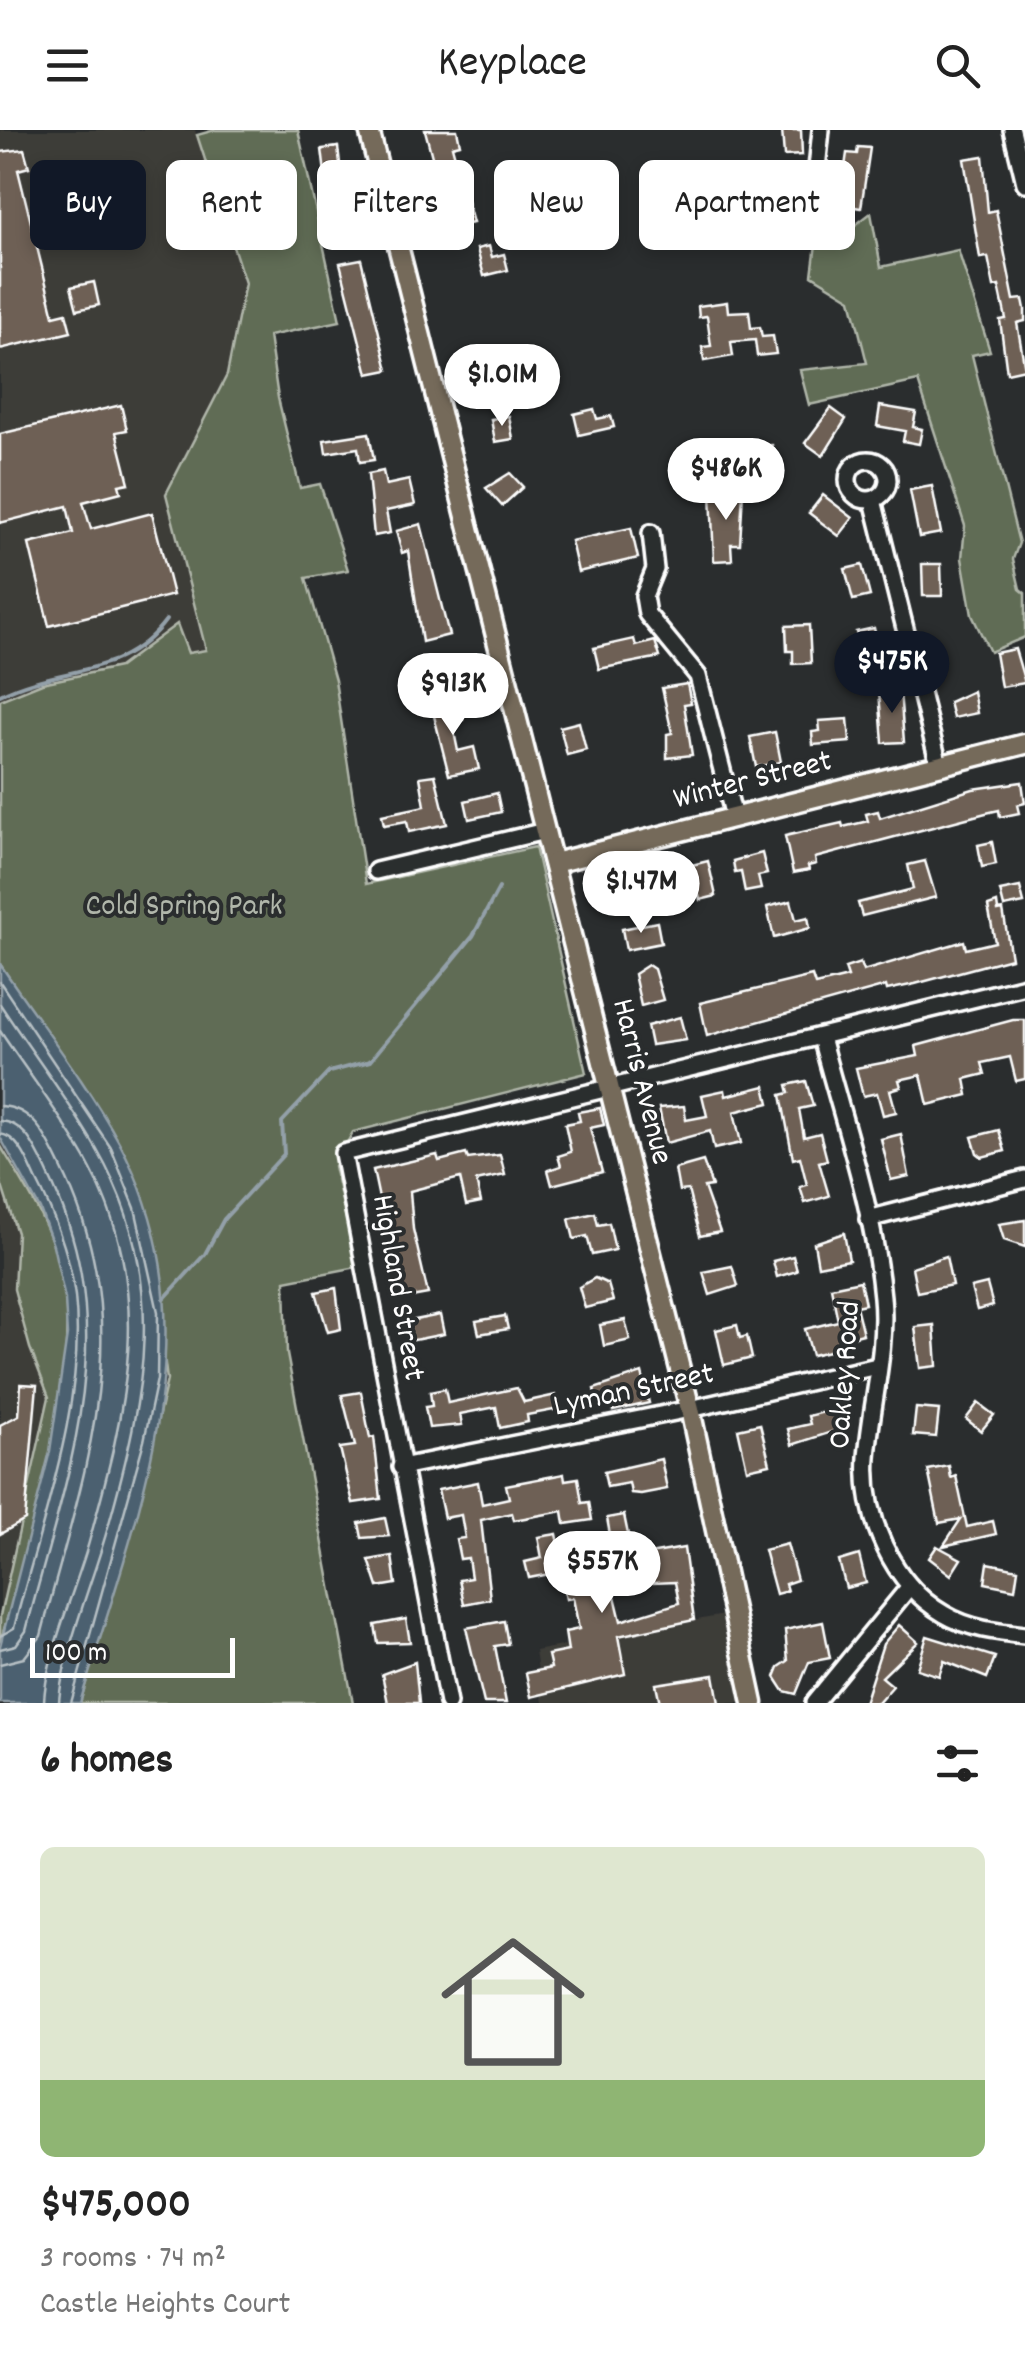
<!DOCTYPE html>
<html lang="en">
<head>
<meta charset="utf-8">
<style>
  :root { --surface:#fff; --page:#f6f6f6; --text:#222; --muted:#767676; --line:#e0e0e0; --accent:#111827 }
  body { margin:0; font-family:Dekko,sans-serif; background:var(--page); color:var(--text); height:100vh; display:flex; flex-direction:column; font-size:38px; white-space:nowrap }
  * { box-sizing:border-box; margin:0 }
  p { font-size:32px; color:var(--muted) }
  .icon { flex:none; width:55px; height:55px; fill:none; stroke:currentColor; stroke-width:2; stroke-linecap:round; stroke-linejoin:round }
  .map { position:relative; height:1573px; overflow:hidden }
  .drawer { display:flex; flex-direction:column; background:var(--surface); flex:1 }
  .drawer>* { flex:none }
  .hud { position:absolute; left:30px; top:30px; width:965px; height:90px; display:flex; gap:20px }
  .scale { position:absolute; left:30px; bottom:25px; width:205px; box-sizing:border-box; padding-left:10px; border:5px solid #fff; border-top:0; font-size:28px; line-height:35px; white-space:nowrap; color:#fff; -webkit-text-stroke:8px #2a2d2e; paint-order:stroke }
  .price { position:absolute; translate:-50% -85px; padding:0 22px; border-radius:35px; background:#fff; color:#222; font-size:32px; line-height:65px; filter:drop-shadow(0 2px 5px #0008) }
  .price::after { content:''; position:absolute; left:50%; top:60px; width:30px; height:22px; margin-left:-15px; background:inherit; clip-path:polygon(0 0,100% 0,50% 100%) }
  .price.active { background:var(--accent); color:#fff }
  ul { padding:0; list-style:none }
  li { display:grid; align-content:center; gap:20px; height:530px; padding:0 40px }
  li+li { border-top:2px solid var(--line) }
  li span { display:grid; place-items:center; height:310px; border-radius:15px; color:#555 }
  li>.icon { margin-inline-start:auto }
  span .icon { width:180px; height:180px; fill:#fffc; stroke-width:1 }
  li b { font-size:42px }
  h2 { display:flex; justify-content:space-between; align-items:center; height:120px; padding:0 40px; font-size:42px }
  .pill { padding:0 35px; border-radius:15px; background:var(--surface); box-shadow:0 5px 15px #0003; font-size:35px; line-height:90px }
  .pill.active { background:var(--accent); color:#fff }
  header { display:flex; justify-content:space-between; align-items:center; height:130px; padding:0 40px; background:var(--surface); font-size:45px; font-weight:600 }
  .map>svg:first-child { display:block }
</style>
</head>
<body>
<header><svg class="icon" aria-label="menu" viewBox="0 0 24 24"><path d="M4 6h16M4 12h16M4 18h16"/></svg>Keyplace<svg class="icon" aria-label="search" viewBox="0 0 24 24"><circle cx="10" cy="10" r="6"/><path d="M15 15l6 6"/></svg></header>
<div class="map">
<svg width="1025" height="1573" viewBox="0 0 1025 1573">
  <rect width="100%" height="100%" fill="#2a2d2e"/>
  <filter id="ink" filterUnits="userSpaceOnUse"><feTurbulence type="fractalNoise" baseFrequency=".01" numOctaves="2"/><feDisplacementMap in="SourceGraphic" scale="20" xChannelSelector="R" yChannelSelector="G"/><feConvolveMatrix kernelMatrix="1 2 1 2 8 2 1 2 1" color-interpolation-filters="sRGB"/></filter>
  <g filter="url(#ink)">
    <g fill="#3e3c39">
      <polygon points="0,0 195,0 245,153 227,245 166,364 206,521 140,532 0,570"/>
      <polygon points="0,1007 40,1079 53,1115 65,1169 67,1205 50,1321 0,1516"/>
      <polygon points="734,1483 750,1573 543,1573 535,1521"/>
    </g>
    <g fill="#606c54" stroke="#b0b6aa" stroke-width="2.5">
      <polygon points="215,0 298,0 340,191 269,206 278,268 300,358 320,354 348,440 306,448 335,550 366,754 535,717 586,943 353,1002 334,1036 357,1137 285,1151 287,1224 353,1573 80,1573 139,1371 167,1250 145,1075 119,1013 0,834 0,570 42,553 119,537 177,494 188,523 206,520 166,364 227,245 245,153 197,5"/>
      <polygon points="871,83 881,137 958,120 990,221 972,225 1019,413 1013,429 1020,459 1025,463 1025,507 990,522 972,485 962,428 965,396 918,251 809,275 800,240 867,233 851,169 812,145 819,91 854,96"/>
      <path d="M0,1015C25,1056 52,1097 62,1145C82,1243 30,1416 0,1512V1486L49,1267L30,1218L14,1159L17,1103L0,1050Z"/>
    </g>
    <path fill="#4b616f" stroke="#93a0a9" stroke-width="2.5" d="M0,834C39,892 85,950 119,1012C219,1197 135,1389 80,1573H0V1516L50,1321L67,1205L65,1169L53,1115L40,1079L0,1007Z"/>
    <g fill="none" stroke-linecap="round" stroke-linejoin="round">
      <g stroke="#b7c0c5" stroke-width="2.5">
        <polyline points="0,852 111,1018 135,1078 158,1182 157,1249 144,1311 71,1573"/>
        <path d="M0,874C32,923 69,970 97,1020C170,1147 145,1265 108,1397C95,1445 61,1528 59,1573"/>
        <path d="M0,901C28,943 60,984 85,1028C158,1159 126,1278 89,1412C76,1458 45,1528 44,1573"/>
        <path d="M0,976C34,977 48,1010 61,1037C142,1200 83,1342 41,1506L24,1528L0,1534"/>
        <path d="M0,991C26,992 38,1023 48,1044C126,1202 67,1342 26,1501L16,1515L0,1519"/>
        <path d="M0,1004C19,1006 29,1034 36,1049C55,1086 70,1125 75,1166C87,1271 40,1396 14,1498L0,1506"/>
      </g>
      <g stroke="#93a0a9" stroke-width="4">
        <path d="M0,565C63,534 121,550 166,490"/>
        <polyline points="164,1169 205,1124 224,1089 284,1024 282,992 329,942 370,931 473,806 499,758"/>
      </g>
    </g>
    <g fill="#6e6054" stroke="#fff" stroke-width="2.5">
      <polygon points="425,0 457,0 460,14 452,16 473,93 449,97 447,49 438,50"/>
      <polygon points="782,0 801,0 802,25 784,26"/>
      <polygon points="338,17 343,58 327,60 322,19"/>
      <polygon points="858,17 870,18 861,78 848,76 851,59 842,58 847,23 857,24"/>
      <polygon points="24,19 29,37 18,40 54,186 66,183 71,202 0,219 0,22"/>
      <polygon points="983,26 988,82 996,80 1014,170 1023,169 1025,179 1025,191 1017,193 1025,239 1007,243 1000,190 1006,189 999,156 994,157 988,127 980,128 964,29"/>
      <polygon points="725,61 726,69 736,69 737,88 692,95 692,82 698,81 698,62"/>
      <polygon points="354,79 357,104 338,106 336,81"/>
      <polygon points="489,116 492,127 504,124 508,140 484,146 477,119"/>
      <polygon points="361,129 388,240 368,244 340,133"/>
      <polygon points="94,152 99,175 77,180 71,157"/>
      <polygon points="727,172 728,182 749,181 751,198 760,197 762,207 773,206 776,224 757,226 755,210 731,212 733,226 704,231 702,217 711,216 707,186 699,187 698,176"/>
      <polygon points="498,228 503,266 486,268 481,230"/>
      <polygon points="121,275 127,300 116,302 129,353 119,355 121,362 83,372 91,399 152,383 173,465 49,496 29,414 73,403 67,376 0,393 0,304"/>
      <polygon points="880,276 916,282 913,297 922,299 919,314 903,311 905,301 877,296"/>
      <polygon points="831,278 846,289 823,326 805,313"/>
      <polygon points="594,279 597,289 611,286 614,297 579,305 574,284"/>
      <polygon points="509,286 513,309 495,312 491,289"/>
      <polygon points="369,303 374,330 360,332 358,318 326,323 324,310"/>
      <polygon points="772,315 774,341 752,342 750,316"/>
      <polygon points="383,341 386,355 409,350 415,375 386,381 390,403 374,406 368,344"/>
      <polygon points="510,343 523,357 502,376 486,358"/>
      <polygon points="932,356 941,403 919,407 910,360"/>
      <polygon points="743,361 740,414 731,414 732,430 714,431 711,363"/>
      <polygon points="823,365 853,388 839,406 809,383"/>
      <polygon points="421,394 449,505 422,512 408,421 402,423 396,401"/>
      <polygon points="631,398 638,428 578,442 571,411"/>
      <polygon points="922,434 941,434 942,466 923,466"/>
      <polygon points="862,435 870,466 853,470 845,439"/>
      <polygon points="809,495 811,533 793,534 793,521 787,521 786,496"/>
      <polygon points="874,498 877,511 884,510 888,528 864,534 856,502"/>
      <polygon points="634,509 636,516 655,511 660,527 599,539 594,518"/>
      <polygon points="1015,519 1025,553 1001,557 995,523"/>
      <polygon points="448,528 453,546 433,551 429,532"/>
      <polygon points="687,554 691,573 684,574 692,625 667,628 667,604 672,603 662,558"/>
      <polygon points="900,560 904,612 883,613 879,561"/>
      <polygon points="973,561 977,583 953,588 949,572"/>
      <polygon points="459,568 463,590 452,592 458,621 474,617 479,639 449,645 431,574"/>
      <polygon points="848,589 850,612 813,615 812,602 820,601 819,591"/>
      <polygon points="579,592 586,620 567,625 560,597"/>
      <polygon points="775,602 781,632 756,637 750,607"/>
      <polygon points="435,645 447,694 409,702 407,691 384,695 382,685 425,676 420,647"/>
      <polygon points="1022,652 1025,673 1017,675 1019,683 1000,687 999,680 986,683 815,728 816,734 808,736 809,740 793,743 785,706 842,693 843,697 868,691 866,684 878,681 880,688 973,659"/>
      <polygon points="497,663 501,682 469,689 465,671"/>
      <polygon points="992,712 996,734 982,737 978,715"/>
      <polygon points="762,723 767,744 758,746 761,759 745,762 741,742 735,743 733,731"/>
      <polygon points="708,731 716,766 700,770 692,735"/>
      <polygon points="925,731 936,767 862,786 858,773 913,759 908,735"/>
      <polygon points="624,747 625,752 642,748 646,768 615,779 608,750"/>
      <polygon points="1020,757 1024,773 1004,777 1000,761"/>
      <polygon points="791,771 796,790 808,787 810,798 774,808 767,777"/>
      <polygon points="997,773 998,781 1003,780 1011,828 915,854 887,860 886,856 707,906 700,873 812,846 815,855 848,847 845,838 860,833 863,841 964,811 966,819 995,812 988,776"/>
      <polygon points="657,792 661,813 626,820 622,799"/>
      <polygon points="648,835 654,839 663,870 641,876 634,844"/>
      <polygon points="680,887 686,910 651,915 647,896"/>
      <polygon points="1013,890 1025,890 1025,949 1016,951 1010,927 982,933 985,944 965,949 968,965 928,975 921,945 899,950 901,957 890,960 896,982 883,985 877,963 863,966 856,938 918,926 916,916"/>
      <polygon points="806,951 813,976 799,979 804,1007 820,1003 827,1030 819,1032 829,1066 805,1073 800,1057 807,1055 800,1027 793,1029 781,965 789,963 787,955"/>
      <polygon points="765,956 769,973 734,982 741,1013 714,1019 710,1001 666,1013 659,978 684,976 686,990 707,986 702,965 725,960 726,966"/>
      <polygon points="600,978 604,995 590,998 602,1042 552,1055 548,1040 561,1036 558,1026 571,1022 565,994 580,991 578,982"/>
      <polygon points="999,1000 1005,1021 982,1027 977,1023 972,1007"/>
      <polygon points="901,1004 909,1046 891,1050 881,1009"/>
      <polygon points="466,1024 468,1029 500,1025 505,1045 476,1051 481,1072 466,1075 460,1048 410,1061 413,1099 428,1164 400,1169 373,1040 437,1025 439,1031"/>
      <polygon points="703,1031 712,1056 704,1057 720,1102 700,1106 688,1060 679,1061 675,1039"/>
      <polygon points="595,1083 598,1095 609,1093 615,1120 592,1125 587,1106 574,1109 569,1089"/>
      <polygon points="1025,1090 1025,1117 1004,1110 999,1094"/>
      <polygon points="844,1103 849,1130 818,1136 814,1113"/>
      <polygon points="793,1126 797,1141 777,1147 773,1131"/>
      <polygon points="946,1126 952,1155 917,1162 912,1137"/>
      <polygon points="732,1136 738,1156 710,1165 703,1142"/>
      <polygon points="595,1148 608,1154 613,1171 585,1178 579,1157"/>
      <polygon points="860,1151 865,1174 856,1176 863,1204 840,1210 842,1218 812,1225 805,1199 838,1191 831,1157"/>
      <polygon points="987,1154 993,1176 977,1180 971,1158"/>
      <polygon points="336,1158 341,1199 328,1202 316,1162"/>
      <polygon points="440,1185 444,1204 409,1211 405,1192"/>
      <polygon points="505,1186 508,1199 479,1204 476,1191"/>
      <polygon points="625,1190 630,1210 604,1216 600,1195"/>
      <polygon points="737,1195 740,1208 747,1206 752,1228 724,1235 716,1200"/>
      <polygon points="934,1195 937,1236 920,1238 915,1197"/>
      <polygon points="642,1243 649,1273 613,1281 612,1274 598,1277 594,1259"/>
      <polygon points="21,1254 37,1255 25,1390 0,1404 0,1295 19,1285"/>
      <polygon points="517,1258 524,1272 556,1265 559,1279 527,1285 528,1292 500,1298 496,1277 460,1284 462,1295 429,1298 425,1277 432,1276 430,1262 445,1259 448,1273"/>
      <polygon points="361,1262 370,1308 374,1307 381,1369 353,1373 340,1318 355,1316 342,1265"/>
      <polygon points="978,1273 994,1285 981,1301 966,1289"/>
      <polygon points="916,1278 939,1280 936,1307 913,1305"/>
      <polygon points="832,1280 838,1300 792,1315 788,1299 810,1294 808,1286"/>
      <polygon points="760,1294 770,1334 747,1339 738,1299"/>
      <polygon points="661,1329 667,1359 641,1364 631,1363 629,1353 607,1357 604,1342"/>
      <polygon points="949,1336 951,1348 956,1346 967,1397 993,1391 996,1404 943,1416 961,1389 939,1393 928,1340"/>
      <polygon points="564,1344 565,1350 578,1348 582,1373 589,1372 592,1390 565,1394 563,1381 514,1390 512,1383 481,1390 490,1469 464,1474 459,1450 471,1448 468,1428 460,1429 456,1409 465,1408 461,1385 444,1388 438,1360 478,1352 482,1374 509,1368 506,1355"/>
      <polygon points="624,1385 632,1424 614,1428 607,1388"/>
      <polygon points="385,1388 389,1406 362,1408 359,1393"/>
      <polygon points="557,1404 564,1438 606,1429 621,1491 679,1473 675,1452 653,1453 649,1424 684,1418 694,1490 618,1506 625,1544 531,1567 526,1543 551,1538 548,1525 568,1521 565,1502 579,1499 573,1468 566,1469 560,1442 529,1448 525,1432 542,1428 538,1407"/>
      <polygon points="787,1414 797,1450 785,1454 787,1461 776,1464 764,1420"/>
      <polygon points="937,1416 961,1429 951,1445 929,1428"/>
      <polygon points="859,1425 866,1453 846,1458 839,1431"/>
      <polygon points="392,1426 396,1454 378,1457 369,1430"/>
      <polygon points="988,1433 1018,1439 1015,1459 985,1453"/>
      <polygon points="406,1489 410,1512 378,1513 375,1495"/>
      <polygon points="504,1491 508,1514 495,1516 506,1573 484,1573 466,1498"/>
      <polygon points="823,1492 830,1528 809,1532 796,1564 784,1561 775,1547 779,1537 788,1531 785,1500"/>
      <polygon points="899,1495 918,1512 882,1547 893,1556 878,1573 864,1573 883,1514"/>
      <polygon points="927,1506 995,1527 987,1548 944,1531 939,1546 917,1539"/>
      <polygon points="415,1532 419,1573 388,1573 382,1544"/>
      <polygon points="714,1545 719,1573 660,1573 656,1554"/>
    </g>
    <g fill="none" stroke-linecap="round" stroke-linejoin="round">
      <g stroke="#fff" stroke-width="22">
        <g id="minor">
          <polyline points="1012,0 1025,53"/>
          <polyline points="811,96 821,0"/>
          <circle cx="868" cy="350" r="20"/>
          <polyline points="873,370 939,635"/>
          <polyline points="651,403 655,439 644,466 647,484 698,546 734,687"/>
          <polyline points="376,741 545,701"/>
          <path d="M821,907C843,992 874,1079 882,1167C887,1218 871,1276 867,1327C863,1386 892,1454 944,1484C969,1499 997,1502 1025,1505"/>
          <polyline points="868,1089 1025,1049"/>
          <polyline points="401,1337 690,1279 877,1236"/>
          <polyline points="448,1573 343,1023 1025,856"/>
          <polyline points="814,1573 910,1456"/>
        </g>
      </g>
      <g stroke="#fff" stroke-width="25">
        <g id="major">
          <polyline points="369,0 690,1279 753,1573"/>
          <polyline points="554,733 1025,614"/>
        </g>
      </g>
      <use href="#minor" stroke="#2a2d2e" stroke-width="15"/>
      <use href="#major" stroke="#746a5a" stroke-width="18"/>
    </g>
  </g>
  <g text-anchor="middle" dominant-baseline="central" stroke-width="8" stroke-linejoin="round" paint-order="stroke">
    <g font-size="32" fill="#fff" stroke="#2a2d2e">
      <text transform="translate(753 652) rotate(-14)">Winter Street</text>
      <text transform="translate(640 952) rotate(76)">Harris Avenue</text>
      <text transform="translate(396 1158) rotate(80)">Highland Street</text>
      <text transform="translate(847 1245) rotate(-86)">Oakley Road</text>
      <text transform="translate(634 1262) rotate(-12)">Lyman Street</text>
    </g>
    <g font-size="32" fill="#b0b6aa" stroke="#2a2d2e">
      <text x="184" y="778">Cold Spring Park</text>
    </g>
  </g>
</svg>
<div class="scale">100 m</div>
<b class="price" style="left:502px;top:299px">$1.01M</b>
<b class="price" style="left:726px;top:393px">$486K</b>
<b class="price active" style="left:892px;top:586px">$475K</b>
<b class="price" style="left:453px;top:608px">$913K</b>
<b class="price" style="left:641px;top:806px">$1.47M</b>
<b class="price" style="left:602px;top:1486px">$557K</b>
<div class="hud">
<a class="pill active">Buy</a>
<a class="pill">Rent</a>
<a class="pill">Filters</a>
<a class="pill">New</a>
<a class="pill">Apartment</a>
</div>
</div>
<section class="drawer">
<h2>6 homes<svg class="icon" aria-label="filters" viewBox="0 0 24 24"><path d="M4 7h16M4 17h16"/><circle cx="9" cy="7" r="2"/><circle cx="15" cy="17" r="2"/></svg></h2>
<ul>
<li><span style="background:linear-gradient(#dfe7d0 75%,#8fb573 0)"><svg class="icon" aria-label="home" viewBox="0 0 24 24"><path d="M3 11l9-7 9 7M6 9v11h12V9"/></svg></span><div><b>$475,000</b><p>3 rooms · 74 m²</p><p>Castle Heights Court</p></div></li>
</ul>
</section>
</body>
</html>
